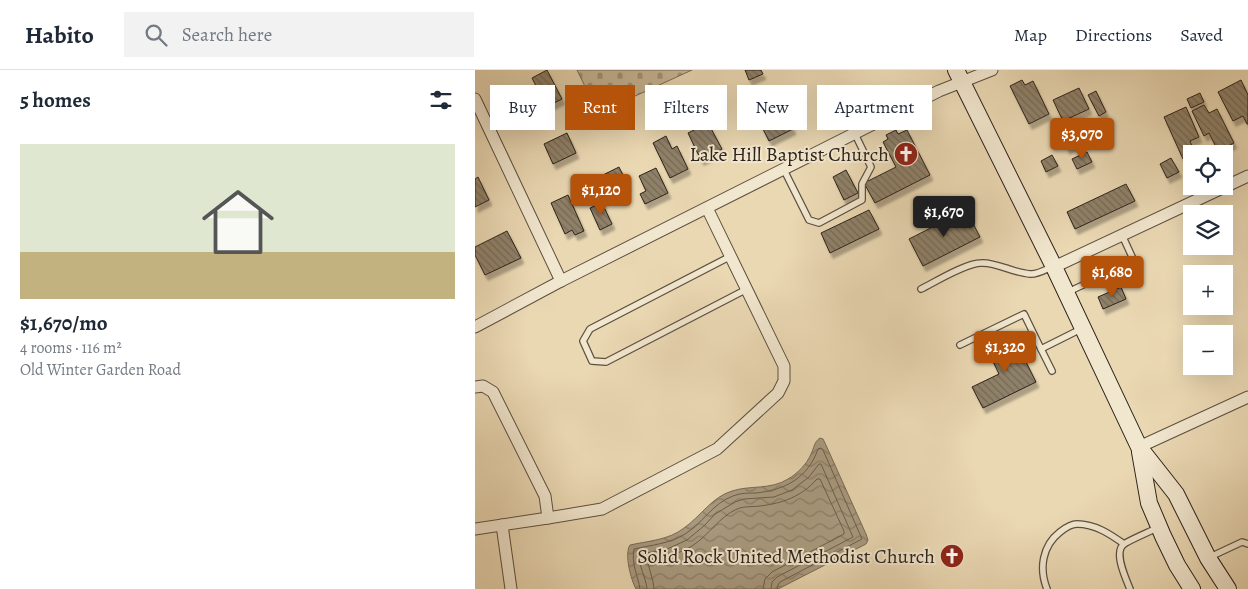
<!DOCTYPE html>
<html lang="en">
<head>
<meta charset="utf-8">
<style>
  :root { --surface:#fff; --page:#f2f2f3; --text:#1f2937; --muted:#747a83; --line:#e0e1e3; --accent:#b45309 }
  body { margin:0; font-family:Alegreya,serif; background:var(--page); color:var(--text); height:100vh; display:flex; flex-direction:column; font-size:19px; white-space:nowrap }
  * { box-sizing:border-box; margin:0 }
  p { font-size:16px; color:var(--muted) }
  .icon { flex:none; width:28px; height:28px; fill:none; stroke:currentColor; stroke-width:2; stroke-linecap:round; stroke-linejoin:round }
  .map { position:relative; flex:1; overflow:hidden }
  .drawer { display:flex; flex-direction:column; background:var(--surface); width:475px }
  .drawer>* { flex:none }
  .hud { position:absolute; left:15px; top:15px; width:475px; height:45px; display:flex; gap:10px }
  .controls { position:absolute; left:708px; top:75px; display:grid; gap:10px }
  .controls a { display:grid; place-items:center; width:50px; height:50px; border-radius:0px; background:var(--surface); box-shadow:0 5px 20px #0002; font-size:25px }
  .price { position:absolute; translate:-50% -42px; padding:0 11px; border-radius:5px; background:var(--accent); color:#fff; font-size:16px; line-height:32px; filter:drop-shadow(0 1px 2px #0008) }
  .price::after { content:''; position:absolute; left:50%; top:30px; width:15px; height:11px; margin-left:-8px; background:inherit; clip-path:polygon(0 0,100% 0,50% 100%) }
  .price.on { background:#222; color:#fff }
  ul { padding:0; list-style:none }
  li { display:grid; align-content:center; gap:10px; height:265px; padding:0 20px }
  li span { display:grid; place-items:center; height:155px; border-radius:0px; color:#555 }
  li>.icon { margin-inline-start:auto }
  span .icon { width:90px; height:90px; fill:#fffc; stroke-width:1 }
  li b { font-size:21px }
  h2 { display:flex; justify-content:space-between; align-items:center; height:60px; padding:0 20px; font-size:21px }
  .chip { padding:0 18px; border-radius:0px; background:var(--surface); box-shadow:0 5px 20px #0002; font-size:18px; line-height:45px }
  .chip.on { background:var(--accent); color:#fff }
  header { display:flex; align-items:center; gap:30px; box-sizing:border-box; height:70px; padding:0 25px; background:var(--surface); border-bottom:1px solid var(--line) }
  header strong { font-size:24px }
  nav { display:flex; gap:28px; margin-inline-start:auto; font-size:18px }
  .search { width:350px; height:45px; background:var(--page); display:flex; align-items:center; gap:12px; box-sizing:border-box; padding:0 18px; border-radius:0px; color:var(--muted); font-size:19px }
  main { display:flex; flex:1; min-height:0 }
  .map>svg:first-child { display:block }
</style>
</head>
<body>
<header>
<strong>Habito</strong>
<div class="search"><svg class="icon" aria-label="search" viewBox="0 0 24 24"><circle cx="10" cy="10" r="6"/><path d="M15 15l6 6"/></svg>Search here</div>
<nav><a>Map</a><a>Directions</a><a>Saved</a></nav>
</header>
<main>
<section class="drawer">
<h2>5 homes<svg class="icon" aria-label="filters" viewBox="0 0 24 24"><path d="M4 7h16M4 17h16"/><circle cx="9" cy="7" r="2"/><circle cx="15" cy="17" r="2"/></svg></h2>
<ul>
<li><span style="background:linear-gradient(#dfe7d0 70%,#c2b280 0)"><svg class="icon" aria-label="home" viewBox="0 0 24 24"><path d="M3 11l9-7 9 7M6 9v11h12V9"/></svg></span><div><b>$1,670/mo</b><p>4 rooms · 116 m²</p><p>Old Winter Garden Road</p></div></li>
</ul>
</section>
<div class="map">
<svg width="773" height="519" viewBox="0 0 773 519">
  <defs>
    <pattern id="cemetery-stones" width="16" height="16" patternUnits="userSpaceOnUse" patternTransform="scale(1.25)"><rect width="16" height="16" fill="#cab999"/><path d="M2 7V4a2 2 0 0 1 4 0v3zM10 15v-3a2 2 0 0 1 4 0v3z" fill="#a4967c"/></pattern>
    <pattern id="water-waves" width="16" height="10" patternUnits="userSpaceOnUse" patternTransform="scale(1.25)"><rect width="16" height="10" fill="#a99a7f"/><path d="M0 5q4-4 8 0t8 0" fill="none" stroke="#8a7d67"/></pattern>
    <pattern id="building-back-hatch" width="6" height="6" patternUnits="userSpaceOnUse" patternTransform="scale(1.25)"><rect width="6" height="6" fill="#8f8169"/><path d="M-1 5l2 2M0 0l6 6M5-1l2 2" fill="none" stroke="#756956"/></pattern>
    <filter id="shadow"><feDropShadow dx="3" dy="5.5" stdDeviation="1" flood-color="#0004"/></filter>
  </defs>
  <rect width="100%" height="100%" fill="#ead8b3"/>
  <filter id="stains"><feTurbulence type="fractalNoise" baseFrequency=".004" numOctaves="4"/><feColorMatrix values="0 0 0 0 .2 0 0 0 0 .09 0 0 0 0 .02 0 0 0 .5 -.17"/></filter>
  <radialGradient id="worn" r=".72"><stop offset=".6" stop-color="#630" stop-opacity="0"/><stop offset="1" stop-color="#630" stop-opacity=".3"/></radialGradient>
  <polygon fill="url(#cemetery-stones)" stroke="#7b6e59" points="102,0 217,0 123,43"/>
  <path fill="url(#water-waves)" stroke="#776a56" d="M345,368L348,369L350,373L391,464L393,470L391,474L303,519H161C156,510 149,484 155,475C173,471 194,470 209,458C226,446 237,427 257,421C275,415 296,420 313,409C322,404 332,394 336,384C339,378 339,372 345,368Z"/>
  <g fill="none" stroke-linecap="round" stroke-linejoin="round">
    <g stroke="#6a5e4c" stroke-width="1">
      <path d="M165,519C163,506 156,493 159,479C176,475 194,474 210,464C228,453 238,433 258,426C266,423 273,423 281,423C310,420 333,408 343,379L346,378L348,380L387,469L305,512L303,515L302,519"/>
      <path d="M172,519C171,507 163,496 165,484L190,480L212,470L230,455L240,444L260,432L269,429L299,427L317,420L334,407L344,394H346L378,467L302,507L297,512L296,519"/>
      <path d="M179,519L178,512L173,493L174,490C189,487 204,484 217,476C234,465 244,447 262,439C269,436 277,437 285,436C308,433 326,427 342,409H345L369,461V464L297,502L290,509L288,519"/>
    </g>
  </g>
  <g fill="url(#building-back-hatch)" stroke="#2c2219" filter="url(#shadow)">
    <polygon points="72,0 87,29 73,36 75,40 50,52 42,35 65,24 57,8"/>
    <polygon points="270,0 286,0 288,4 274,10"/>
    <polygon points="547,10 550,15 558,11 574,44 554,54 535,16"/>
    <polygon points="766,10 773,25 773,54 772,54 768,46 758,51 743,22"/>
    <polygon points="604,18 614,39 588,51 578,30"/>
    <polygon points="621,21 631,42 624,46 613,25"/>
    <polygon points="725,23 729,32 716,38 712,29"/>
    <polygon points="304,31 318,59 294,71 280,43"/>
    <polygon points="729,35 734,43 742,39 759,73 743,81 734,63 729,66 717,41"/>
    <polygon points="711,37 724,67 715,71 720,84 716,84 716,85 708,89 689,47"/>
    <polygon points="233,53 247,79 226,90 213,63"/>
    <polygon points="421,60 423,64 432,60 455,105 400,133 389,113 421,97 408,72 413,69 411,65"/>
    <polygon points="598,61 604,73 592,79 586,67"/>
    <polygon points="92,63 101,83 78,94 69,74"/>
    <polygon points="191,66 197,79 202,76 213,99 195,108 178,73"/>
    <polygon points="612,82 617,92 602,99 597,89"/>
    <polygon points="577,85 583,96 571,102 566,91"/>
    <polygon points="696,88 704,102 692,108 685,94"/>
    <polygon points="144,97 153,115 133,125 124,107"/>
    <polygon points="181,98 193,123 170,134 165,124 171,121 164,106"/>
    <polygon points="371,100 383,123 369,130 358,107"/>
    <polygon points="3,107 14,130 0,137 0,109"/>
    <polygon points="651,114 660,131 600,159 592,142"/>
    <polygon points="93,125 109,161 100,165 97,160 90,164 76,133"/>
    <polygon points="127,133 137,154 125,160 115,138"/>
    <polygon points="394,140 404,159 355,183 346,163"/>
    <polygon points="491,140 505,167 448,196 434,169"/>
    <polygon points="32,161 46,188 10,205 0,185 0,177"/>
    <polygon points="646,217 651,229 628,239 623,227"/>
    <polygon points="537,264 561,312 508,338 497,317 524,304 511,277"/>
  </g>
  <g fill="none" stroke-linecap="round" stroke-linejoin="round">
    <g stroke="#5c5040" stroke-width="8">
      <g id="service">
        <polyline points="309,100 334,150 344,153 387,130 387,114 396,97 380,64"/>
        <polyline points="256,186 115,259 108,271 117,291 131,292 272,219"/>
        <path d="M446,219C460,212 491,193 506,193C522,192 538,203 555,204C561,205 570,200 577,197"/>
        <polyline points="593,222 659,191 647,165"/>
        <polyline points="485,275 549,244 566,279 606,259"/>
        <polyline points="566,279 577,301"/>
        <polyline points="735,487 767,472 773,474"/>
        <path d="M572,519C564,499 567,476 585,462C590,458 596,454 602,454C620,454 635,464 649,474"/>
        <path d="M655,519C651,509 638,482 649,474C657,469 674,462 682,458"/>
      </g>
    </g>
    <g stroke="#5c5040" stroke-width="13">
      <g id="minor">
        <polyline points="0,29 86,211"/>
        <polyline points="579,197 773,106"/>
        <polyline points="0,257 86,211 464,21 517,0"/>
        <polyline points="0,317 8,316 18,322 70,426 73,448 0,459"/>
        <polyline points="664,377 773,327"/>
        <polyline points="73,448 127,439 242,379 303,323 309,311 309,296 232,138"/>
        <polyline points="27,455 36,519"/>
      </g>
    </g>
    <g stroke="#2c2219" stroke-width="18">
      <g id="secondary">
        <polyline points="481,0 579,197 664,377 701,424 733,488 753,519"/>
        <polyline points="665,382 674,433 688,466 702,495 717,519"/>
      </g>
    </g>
    <use href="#service" stroke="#f1e6ce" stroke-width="5.5"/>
    <use href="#minor" stroke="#f1e6ce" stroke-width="11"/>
    <use href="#secondary" stroke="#f1e6ce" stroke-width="16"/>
  </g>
  <defs>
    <g id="church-disc" transform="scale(1.25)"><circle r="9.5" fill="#8f2418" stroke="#f1e6ce"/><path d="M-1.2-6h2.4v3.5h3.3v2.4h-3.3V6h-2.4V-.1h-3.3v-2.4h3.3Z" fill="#fff"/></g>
  </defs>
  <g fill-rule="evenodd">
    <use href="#church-disc" x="431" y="84"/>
    <use href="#church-disc" x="477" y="486"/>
  </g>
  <g text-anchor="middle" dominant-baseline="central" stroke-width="4" stroke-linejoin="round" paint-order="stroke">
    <g font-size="20" fill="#2c2219" stroke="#f1e6ce" text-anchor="end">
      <text x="414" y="84">Lake Hill Baptist Church</text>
      <text x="460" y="486">Solid Rock United Methodist Church</text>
    </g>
  </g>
  <rect width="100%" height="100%" filter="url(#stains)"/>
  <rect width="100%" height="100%" fill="url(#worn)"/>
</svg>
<div class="controls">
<a><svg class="icon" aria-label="locate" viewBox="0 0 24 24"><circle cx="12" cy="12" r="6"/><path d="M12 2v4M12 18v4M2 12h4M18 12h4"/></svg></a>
<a><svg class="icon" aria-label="layers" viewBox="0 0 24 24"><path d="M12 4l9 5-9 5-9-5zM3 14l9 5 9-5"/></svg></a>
<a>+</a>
<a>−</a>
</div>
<b class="price" style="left:607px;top:90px">$3,070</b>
<b class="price" style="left:126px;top:146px">$1,120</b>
<b class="price on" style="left:469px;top:168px">$1,670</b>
<b class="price" style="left:637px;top:228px">$1,680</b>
<b class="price" style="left:530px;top:303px">$1,320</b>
<div class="hud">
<a class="chip">Buy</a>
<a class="chip on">Rent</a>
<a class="chip">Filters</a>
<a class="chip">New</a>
<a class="chip">Apartment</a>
</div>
</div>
</main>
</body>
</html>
